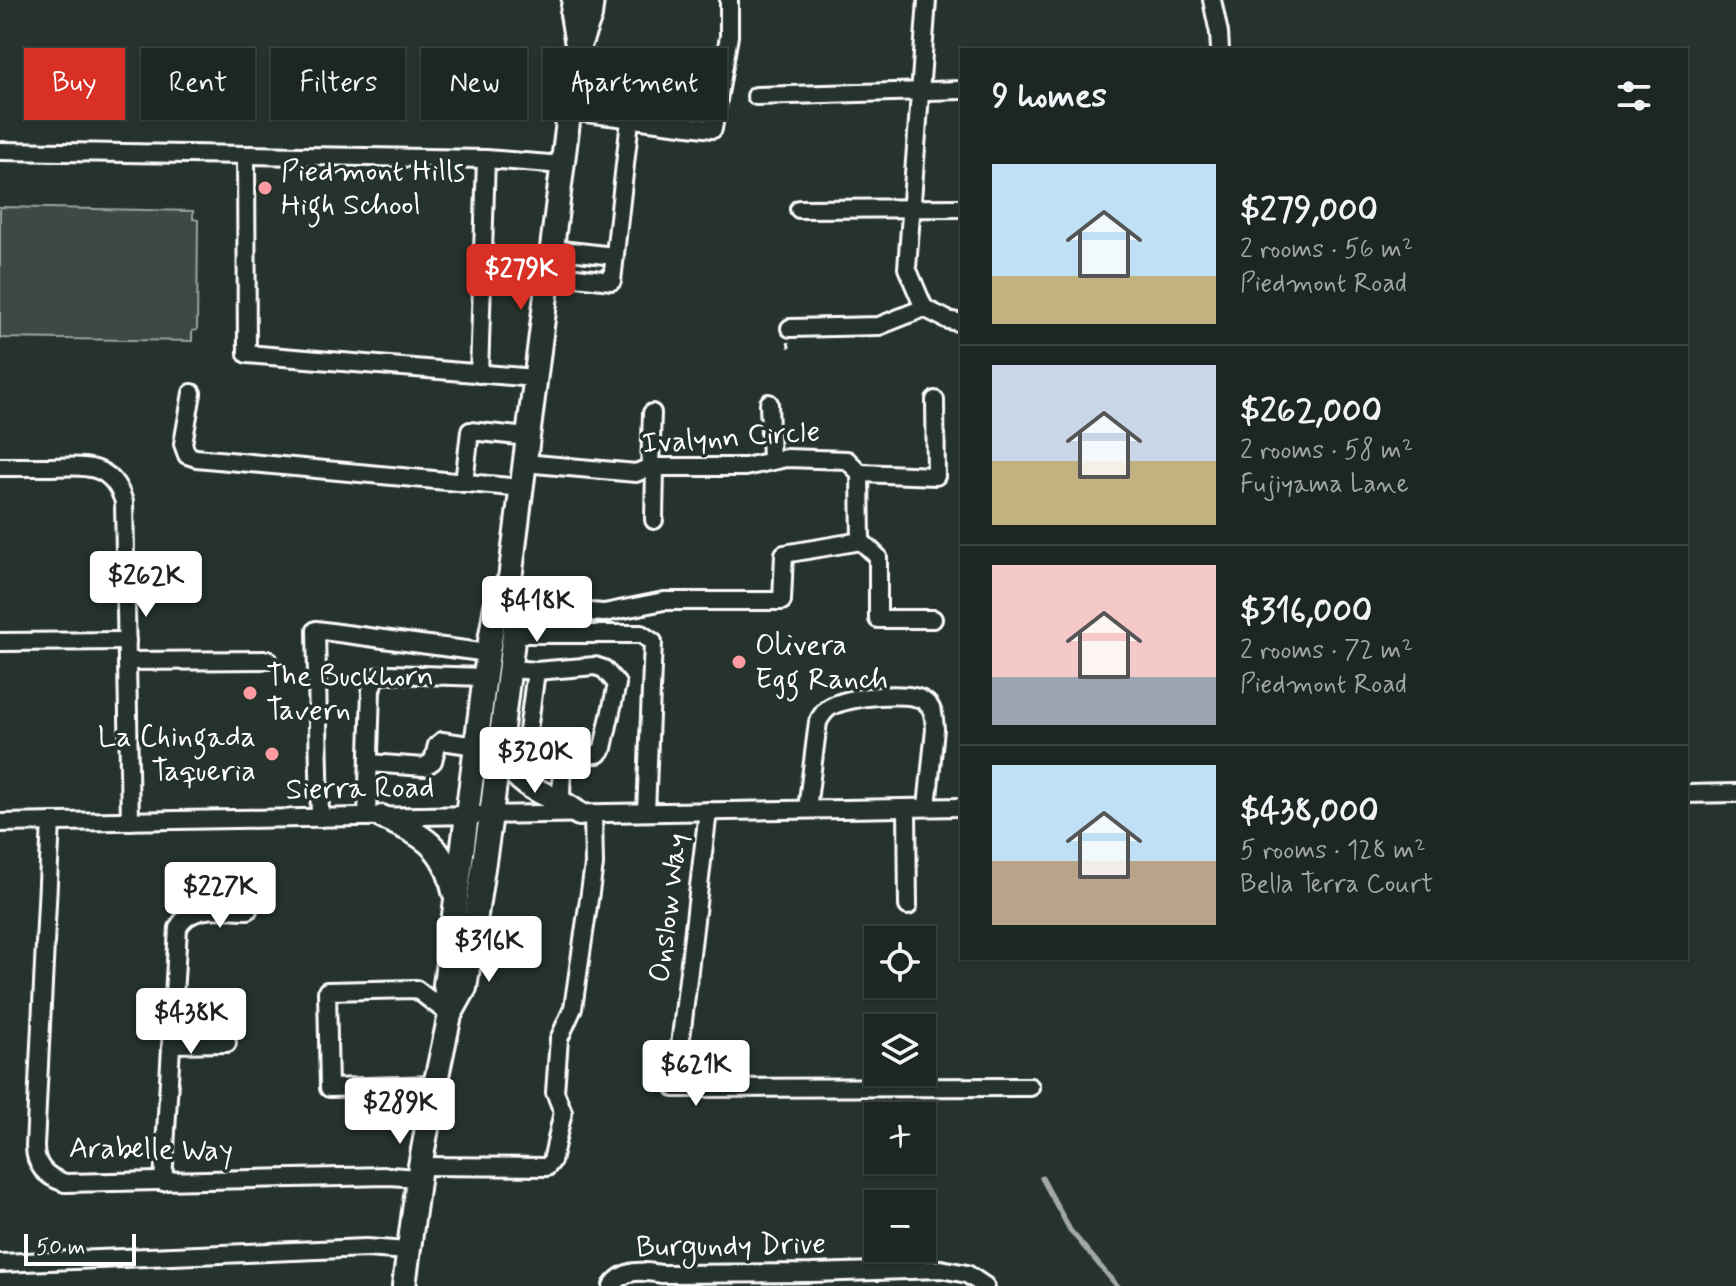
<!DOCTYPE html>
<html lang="en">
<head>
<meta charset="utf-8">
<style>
  :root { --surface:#1c2622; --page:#252e2a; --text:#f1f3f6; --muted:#a0a5a5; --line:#3a4340; --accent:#d93025 }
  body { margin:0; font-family:Mynerve,sans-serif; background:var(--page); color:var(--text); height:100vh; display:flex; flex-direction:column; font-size:30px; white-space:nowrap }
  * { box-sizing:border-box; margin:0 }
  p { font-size:26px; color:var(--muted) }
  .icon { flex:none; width:44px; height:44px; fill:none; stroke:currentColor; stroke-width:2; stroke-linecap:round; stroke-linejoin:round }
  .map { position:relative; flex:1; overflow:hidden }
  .details { position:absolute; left:960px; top:48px; width:728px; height:912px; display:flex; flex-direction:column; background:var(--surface); border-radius:0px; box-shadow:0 2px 6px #0004,0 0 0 2px var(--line) }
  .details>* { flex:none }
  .banner { position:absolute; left:24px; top:48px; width:760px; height:72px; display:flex; gap:16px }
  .fabs { position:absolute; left:864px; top:926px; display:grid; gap:16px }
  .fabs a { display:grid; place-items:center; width:72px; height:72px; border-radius:0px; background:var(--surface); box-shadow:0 2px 6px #0004,0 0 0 2px var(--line); font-size:40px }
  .scale { position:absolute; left:24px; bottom:20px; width:112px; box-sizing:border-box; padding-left:8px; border:4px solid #fff; border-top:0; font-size:22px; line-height:28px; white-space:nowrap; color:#fff; -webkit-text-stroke:6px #26332d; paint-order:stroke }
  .price { position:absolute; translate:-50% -68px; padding:0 18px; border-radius:8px; background:#fff; color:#222; font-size:26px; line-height:52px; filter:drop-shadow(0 2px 4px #0008) }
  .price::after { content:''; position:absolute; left:50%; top:48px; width:24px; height:18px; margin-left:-12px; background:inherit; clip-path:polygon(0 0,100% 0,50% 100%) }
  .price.on { background:var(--accent); color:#fff }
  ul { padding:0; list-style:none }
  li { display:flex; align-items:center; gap:24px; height:200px; padding:0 32px }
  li+li { border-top:2px solid var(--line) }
  li span { display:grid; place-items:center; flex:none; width:224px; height:160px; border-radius:0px; color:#555 }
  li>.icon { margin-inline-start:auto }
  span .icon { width:96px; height:96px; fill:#fffc; stroke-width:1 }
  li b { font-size:34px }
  h2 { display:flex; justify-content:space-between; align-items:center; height:96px; padding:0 32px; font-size:34px }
  .tag { padding:0 28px; border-radius:0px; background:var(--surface); box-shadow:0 2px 6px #0004,0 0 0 2px var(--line); font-size:28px; line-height:72px }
  .tag.on { background:var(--accent); color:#fff }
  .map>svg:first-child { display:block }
</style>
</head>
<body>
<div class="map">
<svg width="1736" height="1286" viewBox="0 0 1736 1286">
  <rect width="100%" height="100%" fill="#26332d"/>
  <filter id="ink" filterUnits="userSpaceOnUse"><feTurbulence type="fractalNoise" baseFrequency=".0125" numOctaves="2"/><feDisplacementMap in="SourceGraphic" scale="16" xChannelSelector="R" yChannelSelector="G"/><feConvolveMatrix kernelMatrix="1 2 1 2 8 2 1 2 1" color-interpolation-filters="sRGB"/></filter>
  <g filter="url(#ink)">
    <polygon fill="#3e4944" stroke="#9ea4a2" stroke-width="2" points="0,207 193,211 193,219 198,220 197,330 192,331 192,341 0,338"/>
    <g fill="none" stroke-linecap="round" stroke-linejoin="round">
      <polyline stroke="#a4a9a7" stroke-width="5" points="1042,1178 1070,1230 1117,1286"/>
      <g stroke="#fff" stroke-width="22">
        <g id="minor">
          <polyline points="1212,0 1219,33 1220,50"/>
          <polyline points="756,96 962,90"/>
          <polyline points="570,111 713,129 729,36 729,0"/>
          <polyline points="0,151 486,159 563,165"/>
          <polyline points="246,155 247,354 535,378"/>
          <polyline points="799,209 962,208"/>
          <polyline points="552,249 614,256"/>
          <polyline points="549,274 612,281 630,120"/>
          <polyline points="924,308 907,268 927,0"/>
          <polyline points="924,308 948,320 962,323"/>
          <polyline points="790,328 879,326 924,308"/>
          <polyline points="479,374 486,159"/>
          <polyline points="192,393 183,444 187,455 196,458 521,488"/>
          <polyline points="769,403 771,461"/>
          <polyline points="524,463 636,473 650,467 745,467 786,458 847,460 860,473 861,541"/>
          <path d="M0,467C17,467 35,467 52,467C87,466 112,463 124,502L130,821"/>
          <polyline points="650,467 652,413"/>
          <polyline points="860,473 936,476 935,400"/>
          <polyline points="464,483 470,431 528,437"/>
          <polyline points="654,520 655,467"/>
          <polyline points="861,541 878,557 878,619 933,619"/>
          <polyline points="518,601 532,608 604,613 664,601 782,601 784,554 861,541"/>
          <polyline points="515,634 641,634 653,642 646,812"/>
          <polyline points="0,642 127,641"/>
          <polyline points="127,661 268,660"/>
          <polyline points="511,669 536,671 595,666 604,669 617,684 603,748 598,754 562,756 561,800"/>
          <polyline points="536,671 527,739 539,750 562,756"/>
          <polyline points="369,763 424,767 433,761 437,745 442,741 476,746"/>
          <polyline points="1686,794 1736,793"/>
          <polyline points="907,808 908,906"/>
          <path d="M807,809L818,722C821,716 824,711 830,707C846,697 909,690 924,701C934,707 934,718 935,729L927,807"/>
          <polyline points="708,811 675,1088 1030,1087"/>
          <polyline points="367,817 371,690 375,677 390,674 484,677"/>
          <polyline points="320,818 316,630 488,653"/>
          <path d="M51,822L35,1146C35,1166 46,1177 65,1183L389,1176L418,1178"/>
          <polyline points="0,823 962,807"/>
          <polyline points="172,1044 227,1043"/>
          <polyline points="435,1085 329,1088 327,991 416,989 450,1015"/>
          <polyline points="420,1166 547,1167 552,1161 563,1112 555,1092 559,1039 573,1008 594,865 593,814"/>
          <path d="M163,1182L178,928C191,903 223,910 248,910"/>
          <polyline points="0,1263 366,1248 408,1251"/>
          <path d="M612,1286C625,1268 642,1271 662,1274L811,1273L941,1269L967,1274L985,1286"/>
        </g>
      </g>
      <g stroke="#fff" stroke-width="28">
        <g id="major">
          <polyline points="574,0 572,14 577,45"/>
          <path d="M502,746C517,796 545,787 579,814"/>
          <path d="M382,817C422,835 445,845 454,892"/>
          <polyline points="450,1015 445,985 488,653 497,599 510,579 577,51 590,16 592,0"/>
          <polyline points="404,1286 420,1166 435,1085 450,1015 465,988 491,815 518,601 510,579"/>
        </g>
      </g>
      <polyline stroke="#fff" stroke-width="3" stroke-dasharray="6 6" stroke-linecap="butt" points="788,342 790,351"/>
      <use href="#minor" stroke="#26332d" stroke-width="16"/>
      <use href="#major" stroke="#26332d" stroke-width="22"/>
    </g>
  </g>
  <g fill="#ff9aa2" stroke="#26332d" stroke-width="3">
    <circle cx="265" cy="188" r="8"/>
    <circle cx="739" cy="662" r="8"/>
    <circle cx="250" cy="693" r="8"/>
    <circle cx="272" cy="754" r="8"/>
  </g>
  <g text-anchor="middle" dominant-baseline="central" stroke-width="7" stroke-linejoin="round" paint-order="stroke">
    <g font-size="30" fill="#fff" stroke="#26332d" text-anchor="start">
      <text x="281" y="171">Piedmont Hills<tspan x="281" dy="34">High School</tspan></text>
      <text x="755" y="645">Olivera<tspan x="755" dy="34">Egg Ranch</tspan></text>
      <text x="266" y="676">The Buckhorn<tspan x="266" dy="34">Tavern</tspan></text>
      <text x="256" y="737" text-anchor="end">La Chingada<tspan x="256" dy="34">Taqueria</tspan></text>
    </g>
    <g font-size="30" fill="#fff" stroke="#26332d">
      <text transform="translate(731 438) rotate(-4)">Ivalynn Circle</text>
      <text transform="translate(360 789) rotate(-1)">Sierra Road</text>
      <text transform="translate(669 908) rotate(-83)">Onslow Way</text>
      <text transform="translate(151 1150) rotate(1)">Arabelle Way</text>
      <text transform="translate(731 1246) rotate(-1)">Burgundy Drive</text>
    </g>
  </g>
</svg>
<div class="fabs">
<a><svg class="icon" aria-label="locate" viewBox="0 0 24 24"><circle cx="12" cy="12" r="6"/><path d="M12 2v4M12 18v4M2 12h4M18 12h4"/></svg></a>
<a><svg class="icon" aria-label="layers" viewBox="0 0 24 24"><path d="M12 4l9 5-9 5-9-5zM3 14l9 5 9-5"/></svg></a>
<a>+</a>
<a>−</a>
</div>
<div class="scale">50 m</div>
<b class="price on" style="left:521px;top:312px">$279K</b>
<b class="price" style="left:146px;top:619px">$262K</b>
<b class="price" style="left:537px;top:644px">$418K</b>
<b class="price" style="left:535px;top:795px">$320K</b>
<b class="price" style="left:220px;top:930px">$227K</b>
<b class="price" style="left:489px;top:984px">$316K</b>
<b class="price" style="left:191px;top:1056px">$438K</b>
<b class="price" style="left:696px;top:1108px">$621K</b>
<b class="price" style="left:400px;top:1146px">$289K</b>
<div class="banner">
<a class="tag on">Buy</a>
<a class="tag">Rent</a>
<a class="tag">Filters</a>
<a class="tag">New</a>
<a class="tag">Apartment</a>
</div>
<section class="details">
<h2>9 homes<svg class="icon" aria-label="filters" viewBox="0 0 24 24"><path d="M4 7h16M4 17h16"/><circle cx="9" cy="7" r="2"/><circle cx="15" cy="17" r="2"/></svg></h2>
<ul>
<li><span style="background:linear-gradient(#bfe0f5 70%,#c2b280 0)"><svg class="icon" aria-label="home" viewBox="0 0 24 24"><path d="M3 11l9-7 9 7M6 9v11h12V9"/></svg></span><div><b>$279,000</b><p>2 rooms · 56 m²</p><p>Piedmont Road</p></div></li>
<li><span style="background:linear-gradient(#c9d6e8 60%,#c2b280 0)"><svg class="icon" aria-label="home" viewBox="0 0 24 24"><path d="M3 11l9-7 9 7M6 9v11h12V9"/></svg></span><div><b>$262,000</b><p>2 rooms · 58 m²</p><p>Fujiyama Lane</p></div></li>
<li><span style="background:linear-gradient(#f6c9c9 70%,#9aa5b1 0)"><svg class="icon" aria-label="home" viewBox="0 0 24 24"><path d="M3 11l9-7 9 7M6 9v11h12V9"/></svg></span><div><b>$316,000</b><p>2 rooms · 72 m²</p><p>Piedmont Road</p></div></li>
<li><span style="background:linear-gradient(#bfe0f5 60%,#b9a48a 0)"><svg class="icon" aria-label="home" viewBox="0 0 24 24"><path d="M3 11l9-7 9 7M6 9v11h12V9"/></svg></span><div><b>$438,000</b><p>5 rooms · 128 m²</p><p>Bella Terra Court</p></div></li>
</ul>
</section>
</div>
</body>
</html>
